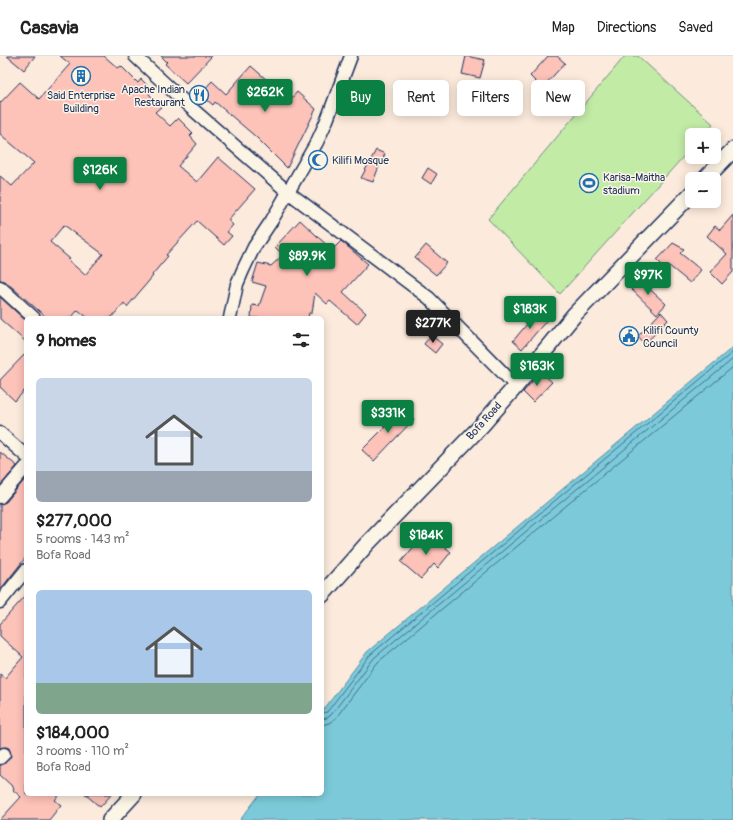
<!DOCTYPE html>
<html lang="en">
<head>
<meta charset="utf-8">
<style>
  :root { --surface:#fff; --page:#f2f2f2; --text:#222; --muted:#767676; --line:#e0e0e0; --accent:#0b8043 }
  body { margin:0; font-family:Pangolin,sans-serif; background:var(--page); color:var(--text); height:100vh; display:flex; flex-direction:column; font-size:15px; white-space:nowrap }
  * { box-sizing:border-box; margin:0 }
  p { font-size:13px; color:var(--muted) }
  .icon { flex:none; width:22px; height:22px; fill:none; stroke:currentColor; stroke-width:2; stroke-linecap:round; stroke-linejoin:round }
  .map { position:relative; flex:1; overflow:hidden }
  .sheet { position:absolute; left:24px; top:260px; width:300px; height:480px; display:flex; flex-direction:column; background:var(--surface); border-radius:6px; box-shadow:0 2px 10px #0003 }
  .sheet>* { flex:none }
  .guide { position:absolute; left:336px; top:24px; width:337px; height:36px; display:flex; gap:8px }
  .controls { position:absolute; left:685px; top:72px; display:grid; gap:8px }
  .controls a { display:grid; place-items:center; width:36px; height:36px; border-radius:6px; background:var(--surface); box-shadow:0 2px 10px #0003; font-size:20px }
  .price { position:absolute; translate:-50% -34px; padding:0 9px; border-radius:4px; background:var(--accent); color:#fff; font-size:13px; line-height:26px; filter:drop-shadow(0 1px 2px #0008) }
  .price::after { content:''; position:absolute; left:50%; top:24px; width:12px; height:9px; margin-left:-6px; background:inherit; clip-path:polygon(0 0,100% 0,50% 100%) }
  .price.selected { background:#222; color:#fff }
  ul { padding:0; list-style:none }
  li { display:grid; align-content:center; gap:8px; height:212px; padding:0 12px }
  li span { display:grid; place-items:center; height:124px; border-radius:6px; color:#555 }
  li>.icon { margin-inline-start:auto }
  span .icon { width:72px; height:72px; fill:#fffc; stroke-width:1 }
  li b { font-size:17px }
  h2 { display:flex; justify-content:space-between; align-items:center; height:48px; padding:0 12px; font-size:17px }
  .chip { padding:0 14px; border-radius:6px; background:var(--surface); box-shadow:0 2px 10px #0003; font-size:14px; line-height:36px }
  .chip.selected { background:var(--accent); color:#fff }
  header { display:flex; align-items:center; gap:24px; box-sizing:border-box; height:56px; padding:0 20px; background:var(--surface); border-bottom:1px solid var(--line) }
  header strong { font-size:19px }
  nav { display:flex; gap:22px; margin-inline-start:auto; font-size:14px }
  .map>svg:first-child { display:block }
</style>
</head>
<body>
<header>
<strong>Casavia</strong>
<nav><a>Map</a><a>Directions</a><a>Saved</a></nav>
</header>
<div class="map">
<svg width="733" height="764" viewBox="0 0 733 764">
  <rect width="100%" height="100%" fill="#fcebdc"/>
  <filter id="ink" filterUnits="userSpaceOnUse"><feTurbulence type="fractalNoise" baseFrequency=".025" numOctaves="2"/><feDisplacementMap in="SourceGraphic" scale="8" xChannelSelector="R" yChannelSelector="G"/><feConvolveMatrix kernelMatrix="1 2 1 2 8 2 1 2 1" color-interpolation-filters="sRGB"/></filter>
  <g filter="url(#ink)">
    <polygon fill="#c2eba6" stroke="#6e8d82" points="625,0 638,0 713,68 703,79 692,79 692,91 560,238 488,163"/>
    <polygon fill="#7ccad9" stroke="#558ca8" points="733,291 733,764 240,764 260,738 322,738 322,656 367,596"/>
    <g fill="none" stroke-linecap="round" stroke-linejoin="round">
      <g stroke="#426d8f" stroke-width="1">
        <polyline points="322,657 327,656 370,599 733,296"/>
        <polyline points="322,663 327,662 331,659 374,602 733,303"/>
        <polyline points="322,669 329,667 335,663 378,606 733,311"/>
      </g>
    </g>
    <g fill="#fdc2b8" stroke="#1b2f5e" fill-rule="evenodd">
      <polygon points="7,0 35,0 24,14"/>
      <path d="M60,0H104L118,12L121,10L138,27L141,23L152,34L149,38L161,51L155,56L170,70L178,62L193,77L190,80L197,88L178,110L197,126L218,101L255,133L228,164L233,169L227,176L232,180L224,189L197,165L166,199L168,200L152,219L153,220L127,251L124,247L111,262H88L78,254L71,262H47L5,225L0,224V120L12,130L34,107L0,78V47L20,26L39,43L70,8ZM64,169L103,198L85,219L68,204L70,203L50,186Z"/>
      <polygon points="161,0 212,0 186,27 165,8 167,6"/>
      <polygon points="466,0 485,4 480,22 462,18"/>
      <polygon points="548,0 557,0 565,7 542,32 530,20"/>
      <polygon points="251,10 290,44 297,36 316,53 287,112 256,81 215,46 213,49 200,38 212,25 226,38"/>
      <polygon points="376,94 385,98 378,113 373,126 361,122"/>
      <polygon points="428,112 437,118 431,128 422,122"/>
      <polygon points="733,159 733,216 722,228 710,216 727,198 707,180 715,170 720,174"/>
      <polygon points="300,164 332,194 341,185 368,208 343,236 366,257 357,268 330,245 327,248 315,237 312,257 309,257 308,262 251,262 252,249 259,250 266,230 252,226 258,207 271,210 283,199 275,191"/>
      <polygon points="673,187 684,193 680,197 701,214 690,227 668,209 665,212 657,204"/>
      <polygon points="426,189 447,207 436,219 415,202"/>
      <polygon points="641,219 642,226 666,248 657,258 630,232"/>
      <polygon points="0,241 26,265 26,286 0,263"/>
      <polygon points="537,256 547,264 522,293 513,285"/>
      <polygon points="661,256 668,264 645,288 638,280"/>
      <polygon points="431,279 442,288 435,297 424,288"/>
      <polygon points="26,297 26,333 15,345 0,331 0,324"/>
      <polygon points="541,316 552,326 533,346 523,336"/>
      <polygon points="401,351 414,363 374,405 362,394 385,371 383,370"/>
      <polygon points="0,396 17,410 0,430"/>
      <polygon points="26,422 26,501 0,534 0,448 6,446"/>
      <polygon points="426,476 451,496 438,512 434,508 421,523 401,506"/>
      <polygon points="26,539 26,738 60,738 55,744 61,749 49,764 0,764 21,741 13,734 14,732 0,719 0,709 5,707 11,700 9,692 6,691 0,692 0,618 5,622 23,601 0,580 0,568"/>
      <polygon points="85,738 112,738 100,751"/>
    </g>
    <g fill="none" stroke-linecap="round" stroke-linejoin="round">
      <g stroke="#1b2f5e" stroke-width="15">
        <g id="minor">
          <polyline points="135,0 190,51 288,136 429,242 516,330"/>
          <polyline points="0,231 34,262"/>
          <polyline points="230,262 237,228 243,214 254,191 272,164 317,86 327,64 351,0"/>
          <polyline points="0,377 26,400"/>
          <polyline points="0,441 26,411"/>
          <polyline points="0,546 26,514"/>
          <polyline points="0,702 4,698"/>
        </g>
      </g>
      <g stroke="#1b2f5e" stroke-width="18">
        <g id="tertiary">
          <polyline points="705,123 733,94"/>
          <polyline points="322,539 367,488 481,370 516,330 574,259 692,137"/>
          <polyline points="110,764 134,738"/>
        </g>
      </g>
      <use href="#minor" stroke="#fcf5e5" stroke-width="12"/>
      <use href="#tertiary" stroke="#fcf5e5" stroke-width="15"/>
    </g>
  </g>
  <defs>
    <g id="building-ring" transform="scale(1)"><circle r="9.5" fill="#fcf5e5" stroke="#1f6fb2" stroke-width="1.5"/><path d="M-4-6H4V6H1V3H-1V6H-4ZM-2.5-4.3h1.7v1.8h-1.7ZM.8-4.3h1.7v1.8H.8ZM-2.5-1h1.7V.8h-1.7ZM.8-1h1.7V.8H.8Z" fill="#1f6fb2"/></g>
    <g id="restaurant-ring" transform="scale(1)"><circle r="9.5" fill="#fcf5e5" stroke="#1f6fb2" stroke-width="1.5"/><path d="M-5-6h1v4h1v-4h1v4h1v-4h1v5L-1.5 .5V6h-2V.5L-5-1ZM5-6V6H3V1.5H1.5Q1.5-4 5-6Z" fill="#1f6fb2"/></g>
    <g id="mosque-ring" transform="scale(1)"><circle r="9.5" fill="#fcf5e5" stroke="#1f6fb2" stroke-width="1.5"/><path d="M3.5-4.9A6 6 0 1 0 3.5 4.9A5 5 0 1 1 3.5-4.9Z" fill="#1f6fb2"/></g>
    <g id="stadium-ring" transform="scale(1)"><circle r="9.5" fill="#fcf5e5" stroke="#1f6fb2" stroke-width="1.5"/><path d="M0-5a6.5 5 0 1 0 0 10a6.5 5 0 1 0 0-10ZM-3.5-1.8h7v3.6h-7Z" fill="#1f6fb2"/></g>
    <g id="civic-ring" transform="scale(1)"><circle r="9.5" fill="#fcf5e5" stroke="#1f6fb2" stroke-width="1.5"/><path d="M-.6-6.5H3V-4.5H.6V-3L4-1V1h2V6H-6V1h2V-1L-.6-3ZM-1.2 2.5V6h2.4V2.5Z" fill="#1f6fb2"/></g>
  </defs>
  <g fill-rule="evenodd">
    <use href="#building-ring" x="81" y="20"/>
    <use href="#restaurant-ring" x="199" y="39"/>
    <use href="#mosque-ring" x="318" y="104"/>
    <use href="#stadium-ring" x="589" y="127"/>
    <use href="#civic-ring" x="629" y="280"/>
  </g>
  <g text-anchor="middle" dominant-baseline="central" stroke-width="3" stroke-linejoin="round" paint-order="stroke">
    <g font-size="11" fill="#1b2f5e" stroke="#fcf5e5" text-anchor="start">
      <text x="185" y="33" text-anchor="end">Apache Indian<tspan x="185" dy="13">Restaurant</tspan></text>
      <text x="81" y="39" text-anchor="middle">Said Enterprise<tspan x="81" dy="13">Building</tspan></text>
      <text x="332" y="104">Kilifi Mosque</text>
      <text x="603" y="121">Karisa-Maitha<tspan x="603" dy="13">stadium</tspan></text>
      <text x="643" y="274">Kilifi County<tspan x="643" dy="13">Council</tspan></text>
    </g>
    <g font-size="11" fill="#1b2f5e" stroke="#fcf5e5">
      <text transform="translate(484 365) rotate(-48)">Bofa Road</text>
    </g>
  </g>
</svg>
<div class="controls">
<a>+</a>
<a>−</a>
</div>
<b class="price" style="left:265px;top:57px">$262K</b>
<b class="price" style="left:100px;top:135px">$126K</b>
<b class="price" style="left:307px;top:221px">$89.9K</b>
<b class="price" style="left:648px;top:240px">$97K</b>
<b class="price" style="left:530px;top:274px">$183K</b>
<b class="price selected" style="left:433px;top:288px">$277K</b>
<b class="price" style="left:537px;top:331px">$163K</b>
<b class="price" style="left:388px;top:378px">$331K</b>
<b class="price" style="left:426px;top:500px">$184K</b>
<div class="guide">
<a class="chip selected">Buy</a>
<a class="chip">Rent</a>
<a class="chip">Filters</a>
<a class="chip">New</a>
</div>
<section class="sheet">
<h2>9 homes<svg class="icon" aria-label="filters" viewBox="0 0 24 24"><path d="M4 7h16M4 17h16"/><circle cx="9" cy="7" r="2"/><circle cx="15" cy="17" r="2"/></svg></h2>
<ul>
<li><span style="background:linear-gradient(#c9d6e8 75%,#9aa5b1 0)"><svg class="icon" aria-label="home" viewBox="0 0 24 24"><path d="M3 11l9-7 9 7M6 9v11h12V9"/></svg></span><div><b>$277,000</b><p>5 rooms · 143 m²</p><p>Bofa Road</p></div></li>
<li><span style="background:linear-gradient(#a9c7e8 75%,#7fa58c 0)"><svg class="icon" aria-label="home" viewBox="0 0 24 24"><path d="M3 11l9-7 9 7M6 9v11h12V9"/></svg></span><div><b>$184,000</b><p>3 rooms · 110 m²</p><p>Bofa Road</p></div></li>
</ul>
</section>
</div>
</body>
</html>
